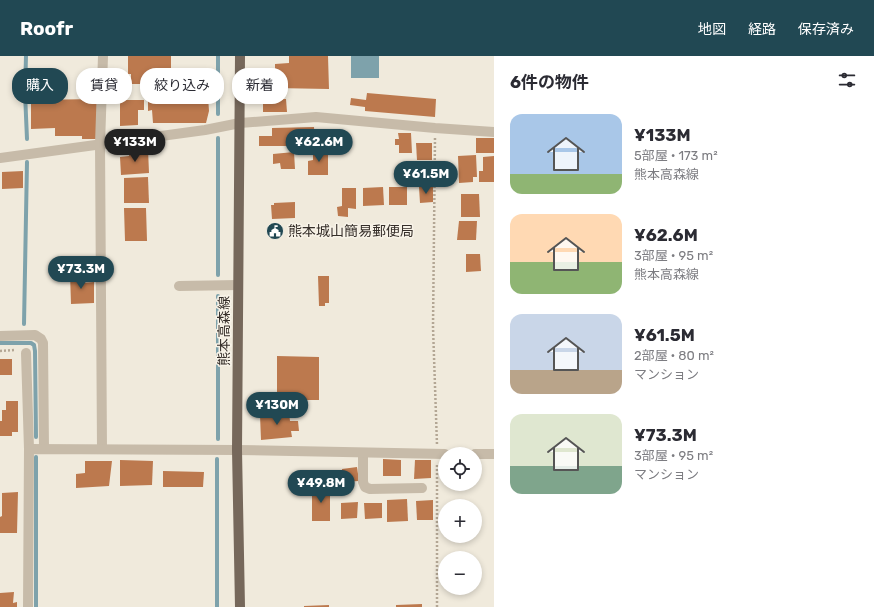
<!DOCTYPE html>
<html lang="ja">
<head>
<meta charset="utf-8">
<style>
  :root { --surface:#fff; --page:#f7f7f7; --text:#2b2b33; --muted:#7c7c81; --accent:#214853 }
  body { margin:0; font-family:Rubik,"Noto Sans JP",sans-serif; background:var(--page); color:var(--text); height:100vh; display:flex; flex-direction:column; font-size:15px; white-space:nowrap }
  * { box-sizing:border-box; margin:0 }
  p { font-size:13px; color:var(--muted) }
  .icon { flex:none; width:22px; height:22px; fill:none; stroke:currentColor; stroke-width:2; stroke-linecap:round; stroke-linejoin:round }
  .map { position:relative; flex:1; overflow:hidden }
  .details { display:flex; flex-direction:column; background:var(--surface); width:380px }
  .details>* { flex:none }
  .hud { position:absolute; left:12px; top:12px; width:380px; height:36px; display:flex; gap:8px }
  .controls { position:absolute; left:438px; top:391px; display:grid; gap:8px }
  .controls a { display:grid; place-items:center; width:44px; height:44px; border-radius:50%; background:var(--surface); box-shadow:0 2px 6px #0003; font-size:20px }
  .price { position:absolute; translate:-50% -34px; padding:0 9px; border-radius:14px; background:var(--accent); color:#fff; font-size:13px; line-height:26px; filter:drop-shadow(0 1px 2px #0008) }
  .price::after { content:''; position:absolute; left:50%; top:24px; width:12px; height:9px; margin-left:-6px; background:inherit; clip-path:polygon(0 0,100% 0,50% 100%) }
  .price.on { background:#222; color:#fff }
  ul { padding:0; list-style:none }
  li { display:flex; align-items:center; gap:12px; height:100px; padding:0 16px }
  li span { display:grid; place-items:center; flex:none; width:112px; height:80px; border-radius:12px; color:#555 }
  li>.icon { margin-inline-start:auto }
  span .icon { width:48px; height:48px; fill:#fffc; stroke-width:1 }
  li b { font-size:17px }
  h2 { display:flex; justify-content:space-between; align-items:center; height:48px; padding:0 16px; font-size:17px }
  .chip { padding:0 14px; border-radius:16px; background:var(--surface); box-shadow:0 2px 6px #0003; font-size:14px; line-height:36px }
  .chip.on { background:var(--accent); color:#fff }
  header { display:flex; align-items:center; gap:24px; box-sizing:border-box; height:56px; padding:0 20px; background:var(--accent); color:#fff }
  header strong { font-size:19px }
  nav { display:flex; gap:22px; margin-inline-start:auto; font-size:14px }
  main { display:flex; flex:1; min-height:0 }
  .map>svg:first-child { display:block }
</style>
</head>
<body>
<header>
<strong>Roofr</strong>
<nav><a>地図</a><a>経路</a><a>保存済み</a></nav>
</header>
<main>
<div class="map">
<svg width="494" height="551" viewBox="0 0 494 551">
  <rect width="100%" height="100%" fill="#f0eadc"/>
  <rect fill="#7ea2ab" x="351" y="0" width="28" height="22"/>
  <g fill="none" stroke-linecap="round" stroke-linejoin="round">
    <g stroke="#7ea2ab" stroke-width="4">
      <polyline points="26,0 25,37 27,83"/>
      <polyline points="218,0 218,58"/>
      <polyline points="218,219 218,82"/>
      <polyline points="24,268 27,106"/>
      <polyline points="0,287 31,287 34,289 35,295 36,381"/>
      <polyline points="218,383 218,240"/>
      <polyline points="36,401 36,551"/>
      <polyline points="217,551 217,403"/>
    </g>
  </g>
  <g fill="#bc794e">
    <polygon points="128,0 171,0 171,16 173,16 173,35 147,36 147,25 142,25 142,28 131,28 131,18 128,18"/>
    <polygon points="289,0 328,0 329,33 275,32 275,8 289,7"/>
    <polygon points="367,37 436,43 435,61 365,55 365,51 350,49 351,42 366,44"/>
    <polygon points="208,41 209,55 206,67 153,67 152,54 148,55 148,42"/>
    <polygon points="98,43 98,83 82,83 82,80 55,80 55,72 31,73 31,44"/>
    <polygon points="263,43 286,43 287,56 263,56"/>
    <polygon points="120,44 144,44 144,54 138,54 138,69 120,70"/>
    <polygon points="314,71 315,90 259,90 259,80 272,80 272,72"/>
    <polygon points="398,77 411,77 412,97 399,97 399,89 395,89 395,83 399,83"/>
    <rect x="476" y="82" width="18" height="15"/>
    <polygon points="416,87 432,87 432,104 417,104"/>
    <polygon points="148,93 149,117 121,119 120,101 129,100 129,94"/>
    <polygon points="313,94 328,94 328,119 308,119 308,105 313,104"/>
    <polygon points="294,96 295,113 281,113 280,107 273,108 273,98"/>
    <polygon points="476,99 477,121 473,121 473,126 459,127 458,100"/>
    <polygon points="494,100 494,126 479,126 479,115 483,115 483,101"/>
    <polygon points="23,115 23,132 2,133 2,116"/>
    <polygon points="148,121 149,147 124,147 124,122"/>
    <polygon points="383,131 384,149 363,150 363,132"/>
    <rect x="389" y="131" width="18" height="18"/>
    <polygon points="419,131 433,131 433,146 420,147"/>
    <polygon points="342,132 356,132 356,153 348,152 348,161 338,160 337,151 342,150"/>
    <polygon points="461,138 479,138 480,161 461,161"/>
    <polygon points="295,146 295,162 272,163 271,149 274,149 274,147"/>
    <polygon points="124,152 146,152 147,185 125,185"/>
    <polygon points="459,165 477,165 476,184 457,184"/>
    <polygon points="466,198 480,198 481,215 466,216"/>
    <polygon points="70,217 82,217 82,227 94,226 94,247 71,248"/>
    <polygon points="318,220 329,220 329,247 325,247 325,250 319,250"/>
    <polygon points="277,300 319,301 319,344 277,344"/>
    <rect x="0" y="303" width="12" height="16"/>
    <polygon points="6,345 18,345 18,376 12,376 12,380 0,380 0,365 2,365 2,354 6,354"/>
    <polygon points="289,357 290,365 298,365 299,375 291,375 292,381 261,384 260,359"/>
    <polygon points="383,403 401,404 401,420 383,420"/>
    <polygon points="120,404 153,405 152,429 120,430"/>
    <polygon points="415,404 431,404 431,422 414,423"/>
    <polygon points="85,405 112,405 109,430 76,432 76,418 85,417"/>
    <polygon points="357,411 359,425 343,426 342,413"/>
    <polygon points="163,415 204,416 203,431 163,431"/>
    <rect x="312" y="432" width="18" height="33"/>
    <polygon points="18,436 17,477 0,477 0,461 2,460 2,437"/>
    <polygon points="407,443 408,465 387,466 387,444"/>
    <polygon points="433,444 433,464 417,464 416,445"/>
    <polygon points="358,446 357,462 341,463 341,447"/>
    <polygon points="364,447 382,447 382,462 365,463"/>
    <polygon points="14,536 13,547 17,546 17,551 0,551 0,537"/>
    <polygon points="422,548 422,551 396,551 396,549"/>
    <polygon points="329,549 329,551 304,551 304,550"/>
  </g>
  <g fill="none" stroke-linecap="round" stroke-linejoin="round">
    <g stroke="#b3a694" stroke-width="2.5" stroke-dasharray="2 2" stroke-linecap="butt">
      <polyline points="435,82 433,271 437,389"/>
      <polyline points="0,295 15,294"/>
      <polyline points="437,551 437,408"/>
    </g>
    <g stroke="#c7bba9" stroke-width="10">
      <polyline points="0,102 205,74 240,67 316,61 435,72 494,76"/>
      <polyline points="179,230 238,229"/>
      <polyline points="0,280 35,279 41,283 43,287 44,393"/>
      <polyline points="26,297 29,393"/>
      <polyline points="102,393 100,88 103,0"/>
      <polyline points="363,397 363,426 365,431 370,433 422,432"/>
      <polyline points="475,398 494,398"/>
      <polyline points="28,551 29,393 237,394 445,398"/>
    </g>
    <polyline stroke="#76685b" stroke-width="10" points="240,551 237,394 240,0"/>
  </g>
  <defs>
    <g id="civic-disc" transform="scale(0.9)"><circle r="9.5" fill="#214853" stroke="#f8f3e8"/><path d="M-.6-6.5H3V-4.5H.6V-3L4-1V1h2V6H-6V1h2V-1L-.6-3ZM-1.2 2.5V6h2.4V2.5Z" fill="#fff"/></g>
  </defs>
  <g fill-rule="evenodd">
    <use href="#civic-disc" x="275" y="175"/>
  </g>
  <g text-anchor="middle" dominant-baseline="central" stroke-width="3" stroke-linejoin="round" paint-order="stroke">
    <g font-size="14" fill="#352e29" stroke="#f8f3e8" text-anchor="start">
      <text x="288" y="175">熊本城山簡易郵便局</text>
    </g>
    <g font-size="14" fill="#352e29" stroke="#f8f3e8">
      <text transform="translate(224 275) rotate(-90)">熊本高森線</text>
    </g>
  </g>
</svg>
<div class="controls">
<a><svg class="icon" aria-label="locate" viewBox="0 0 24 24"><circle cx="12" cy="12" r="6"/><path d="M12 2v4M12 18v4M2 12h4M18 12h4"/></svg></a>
<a>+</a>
<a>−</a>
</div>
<b class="price on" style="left:135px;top:107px">¥133M</b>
<b class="price" style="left:319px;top:107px">¥62.6M</b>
<b class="price" style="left:426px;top:139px">¥61.5M</b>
<b class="price" style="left:81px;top:234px">¥73.3M</b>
<b class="price" style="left:277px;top:370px">¥130M</b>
<b class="price" style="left:321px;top:448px">¥49.8M</b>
<div class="hud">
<a class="chip on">購入</a>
<a class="chip">賃貸</a>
<a class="chip">絞り込み</a>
<a class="chip">新着</a>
</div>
</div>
<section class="details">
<h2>6件の物件<svg class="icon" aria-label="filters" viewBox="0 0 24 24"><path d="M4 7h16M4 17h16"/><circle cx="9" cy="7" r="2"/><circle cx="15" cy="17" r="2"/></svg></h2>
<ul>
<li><span style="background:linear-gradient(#a9c7e8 75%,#8fb573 0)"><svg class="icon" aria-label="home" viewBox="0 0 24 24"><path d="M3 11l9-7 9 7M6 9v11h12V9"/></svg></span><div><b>¥133M</b><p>5部屋 · 173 m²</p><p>熊本高森線</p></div></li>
<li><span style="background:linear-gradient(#ffd9b3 60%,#8fb573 0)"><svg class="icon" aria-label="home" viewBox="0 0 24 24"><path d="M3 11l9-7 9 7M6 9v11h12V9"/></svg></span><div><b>¥62.6M</b><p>3部屋 · 95 m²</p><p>熊本高森線</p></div></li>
<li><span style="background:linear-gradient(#c9d6e8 70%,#b9a48a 0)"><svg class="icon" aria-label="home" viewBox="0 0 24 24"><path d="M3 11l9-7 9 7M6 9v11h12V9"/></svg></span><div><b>¥61.5M</b><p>2部屋 · 80 m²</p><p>マンション</p></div></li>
<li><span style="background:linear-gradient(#dfe7d0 65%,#7fa58c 0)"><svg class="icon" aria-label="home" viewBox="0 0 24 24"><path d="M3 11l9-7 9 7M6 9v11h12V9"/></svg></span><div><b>¥73.3M</b><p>3部屋 · 95 m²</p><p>マンション</p></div></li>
</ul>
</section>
</main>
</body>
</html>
